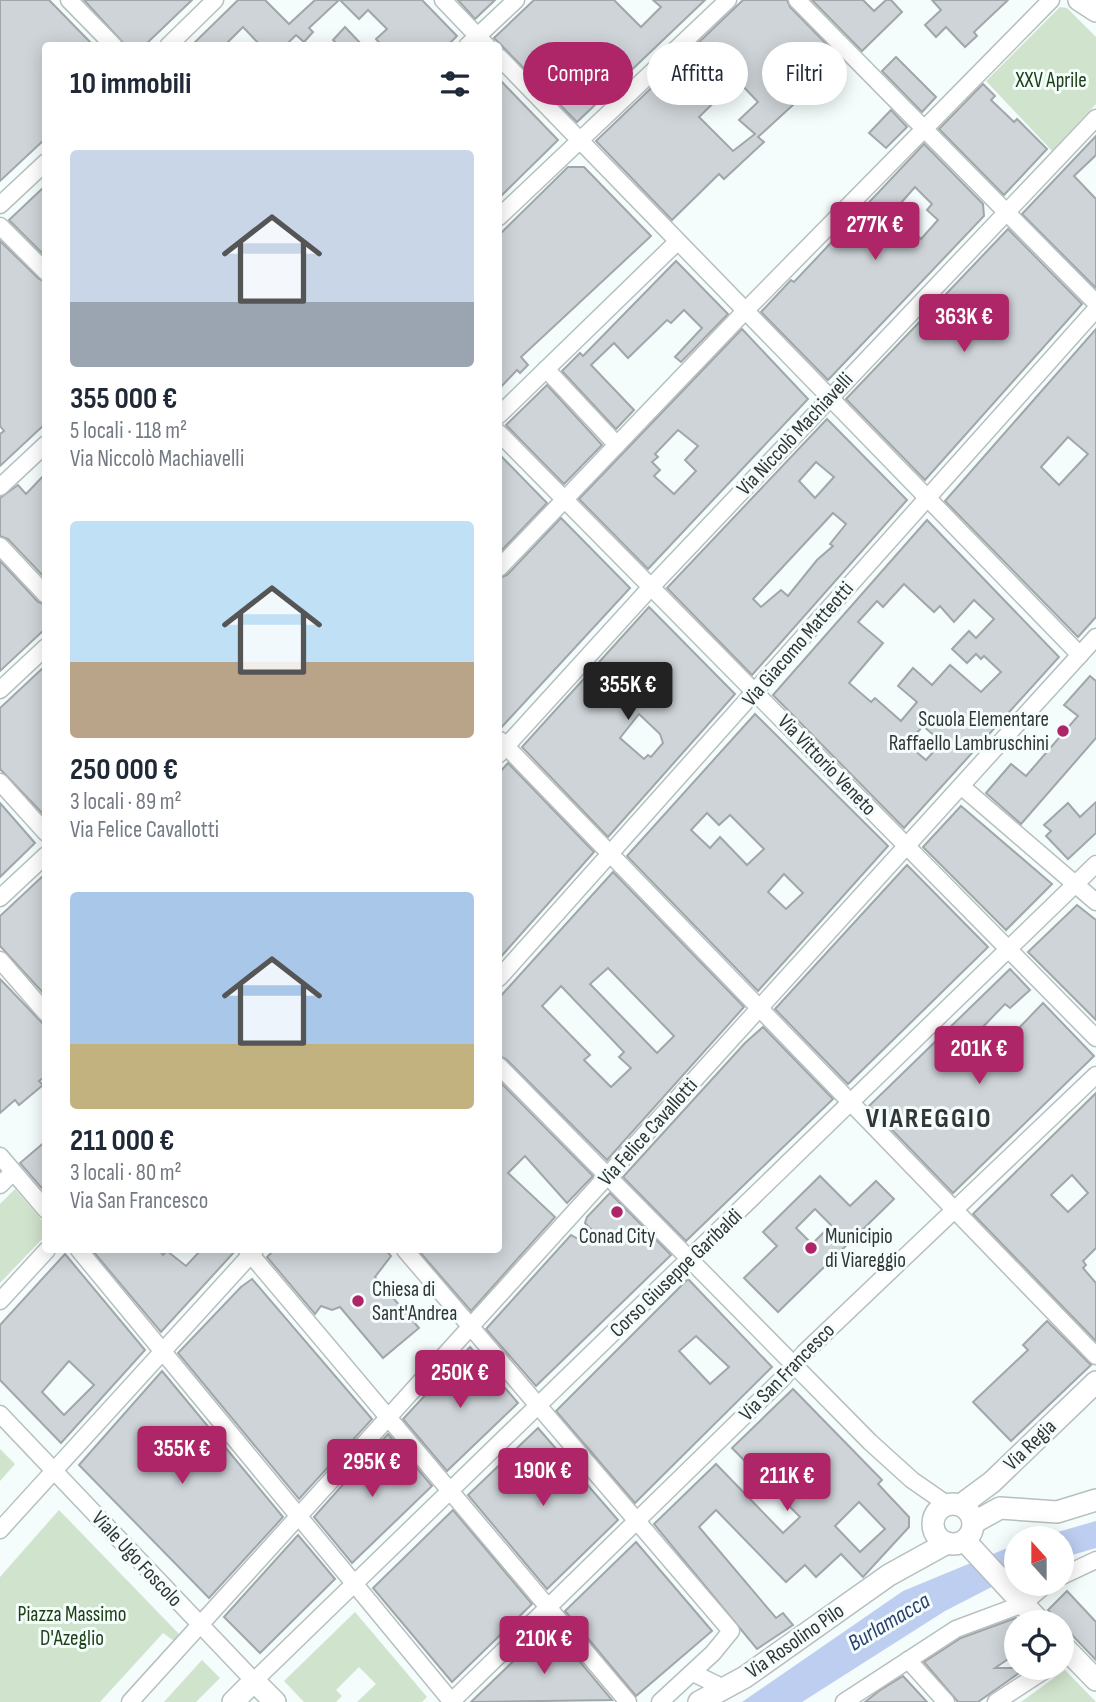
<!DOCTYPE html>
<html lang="it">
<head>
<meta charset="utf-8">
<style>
  :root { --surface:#fff; --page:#f2f2f3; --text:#1f2937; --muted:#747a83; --accent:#af2668 }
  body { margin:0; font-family:"Sofia Sans Condensed",sans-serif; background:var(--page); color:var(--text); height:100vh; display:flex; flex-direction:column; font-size:26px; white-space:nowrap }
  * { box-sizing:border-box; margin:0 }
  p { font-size:23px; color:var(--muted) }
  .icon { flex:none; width:38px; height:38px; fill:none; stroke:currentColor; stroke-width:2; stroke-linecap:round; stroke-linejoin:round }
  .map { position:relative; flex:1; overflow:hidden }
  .sheet { position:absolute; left:42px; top:42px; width:460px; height:1211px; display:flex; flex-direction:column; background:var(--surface); border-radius:7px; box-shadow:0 4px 18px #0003 }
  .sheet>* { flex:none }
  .top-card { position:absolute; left:523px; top:42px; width:467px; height:63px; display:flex; gap:14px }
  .needle { width:46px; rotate:339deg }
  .fabs { position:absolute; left:1004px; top:1526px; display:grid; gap:14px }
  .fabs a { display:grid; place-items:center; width:70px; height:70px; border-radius:50%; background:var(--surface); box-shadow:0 4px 18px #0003; font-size:35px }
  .price { position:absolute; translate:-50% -60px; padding:0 16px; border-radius:7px; background:var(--accent); color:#fff; font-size:23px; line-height:46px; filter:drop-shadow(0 2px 4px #0008) }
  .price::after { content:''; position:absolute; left:50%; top:42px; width:21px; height:16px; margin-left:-10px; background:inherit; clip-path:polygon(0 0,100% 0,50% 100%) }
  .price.current { background:#222; color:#fff }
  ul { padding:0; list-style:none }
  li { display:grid; align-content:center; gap:14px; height:371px; padding:0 28px }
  li span { display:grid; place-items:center; height:217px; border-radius:7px; color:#555 }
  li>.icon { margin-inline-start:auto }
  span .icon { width:126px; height:126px; fill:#fffc; stroke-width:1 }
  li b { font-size:30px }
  h2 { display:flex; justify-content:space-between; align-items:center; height:84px; padding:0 28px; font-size:30px }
  .tag { padding:0 24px; border-radius:32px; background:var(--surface); box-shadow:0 4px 18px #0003; font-size:24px; line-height:63px }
  .tag.current { background:var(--accent); color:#fff }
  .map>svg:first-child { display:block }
</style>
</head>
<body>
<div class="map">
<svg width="1096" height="1702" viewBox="0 0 1096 1702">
  <rect width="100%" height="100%" fill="#f4fcfc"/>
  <g fill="#d0e3cc">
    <polygon points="1060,7 1067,8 1096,37 1096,104 1052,151 986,81"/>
    <polygon points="15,1189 45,1224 45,1236 0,1283 0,1204"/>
    <polygon points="0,1449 15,1464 0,1481"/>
    <polygon points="59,1510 179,1634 174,1641 163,1633 100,1702 0,1702 0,1577"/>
    <polygon points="355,1612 427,1697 422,1702 357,1702 376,1684 359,1667 336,1690 342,1696 336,1702 304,1702 284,1681"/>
    <polygon points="202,1660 220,1678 196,1702 164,1702"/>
    <polygon points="1065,1670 1096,1702 1021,1702"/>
  </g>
  <g fill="#bdcef0">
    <polygon points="1096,1521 1096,1548 1062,1558 1062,1538 1037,1538"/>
    <polygon points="1017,1544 1017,1574 945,1611 802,1702 742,1702 903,1591"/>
  </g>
  <g fill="#ced4d8" stroke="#a0a6a9" stroke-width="2" fill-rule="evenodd">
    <polygon points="0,0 49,0 94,46 46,46 46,138 0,181"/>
    <polygon points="84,0 192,0 144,46 126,46"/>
    <polygon points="238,0 265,0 289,24 315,0 339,0 309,28 313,32 304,42 296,35 285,46 261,46 243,27 224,46 191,46"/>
    <polygon points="340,0 422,0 457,36 447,46 382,46 376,39 387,29 368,10 359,19"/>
    <polygon points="458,0 495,0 475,19"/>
    <polygon points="534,0 614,0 641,27 661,7 653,0 705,0 577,122 494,38"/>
    <path d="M743,0H787L790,7L842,60L758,137L764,142L724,179L719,174L672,220L596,141ZM737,80L758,102L739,120L755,134L733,151L699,117Z"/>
    <polygon points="812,0 863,0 874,11 886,0 891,0 902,12 862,51"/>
    <polygon points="932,0 1008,0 974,32 977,36 965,47 946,27 936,37 925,25 941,10"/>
    <polygon points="345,27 363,46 339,46 333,40"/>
    <polygon points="896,57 936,97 922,112 882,71"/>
    <polygon points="499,79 558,140 499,198"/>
    <polygon points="983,84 995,96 991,100 1014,122 1017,119 1047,149 1004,195 939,129"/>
    <polygon points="891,110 907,127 886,148 869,133"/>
    <polygon points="1096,136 1096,155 1074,176 1096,199 1096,288 1022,214"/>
    <path d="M924,144L983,204L984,216L828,380L761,312L791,280L794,282ZM915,187L932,204L927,210L938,220L921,239L892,213Z"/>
    <polygon points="568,167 584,167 651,236 521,357 528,365 520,373 517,370 499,389 499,235"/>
    <polygon points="46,185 46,257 9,220"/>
    <polygon points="1008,229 1082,304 925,480 846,399"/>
    <polygon points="0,241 39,279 46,282 46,423 0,466 0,434 4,431 0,426"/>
    <polygon points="676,261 728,314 681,362 675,357 702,328 684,310 671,323 667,320 628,358 614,343 591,365 634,410 616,429 562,371 580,353 583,356"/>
    <path d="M742,329L808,399L648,569L579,499ZM678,430L698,446L685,460L696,471L674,494L654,476L660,470L652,462L658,457L655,454Z"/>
    <path d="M1096,329V617L1078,637L945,501ZM1068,437L1088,454L1059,485L1041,467Z"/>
    <polygon points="547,385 602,445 564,484 506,425"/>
    <path d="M827,419L907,500L752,675L667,588ZM816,462L834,477L815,498L799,481ZM833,513L846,524L830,544L833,546L817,560L788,596L781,590L761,607L753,599Z"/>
    <polygon points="499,454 547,503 499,553"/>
    <polygon points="46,473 46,579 8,539 0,536 0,498 18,485 26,494"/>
    <polygon points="561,518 630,588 499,730 499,578 507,575"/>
    <path d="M927,520L1059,657L904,828L773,695ZM904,584L934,612L940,606L954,622L974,600L994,619L976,638L969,631L952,649L967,663L976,654L981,659L984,656L1001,672L981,692L950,665L932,685L913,668L898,686L917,702L901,721L875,698L871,702L849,683L883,643L858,622L877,601L883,607ZM923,726L942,742L926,760L907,744Z"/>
    <polygon points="0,561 38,602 46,605 46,628 0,671"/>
    <path d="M649,607L735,694L608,837L522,747ZM639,714L660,734L663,743L651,757L648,755L644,759L620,738Z"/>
    <polygon points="46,665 46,817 0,769 0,708"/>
    <polygon points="1090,676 1096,681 1096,738 1021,824 986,793 1011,764 1026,776 1078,716 1064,705"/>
    <path d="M755,714L888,846L758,991L627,856ZM707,813L719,825L730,815L764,849L747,865L720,837L710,848L691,830ZM784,874L803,893L786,909L768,892Z"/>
    <polygon points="508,763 594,852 499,959 499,773"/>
    <polygon points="1096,802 1096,833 1068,859 1046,836 1051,831 1044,825 1068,803 1080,817"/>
    <polygon points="0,803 35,843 0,877"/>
    <polygon points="961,806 1052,884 1006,930 923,847"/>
    <polygon points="907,865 988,947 848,1084 775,1009"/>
    <path d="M613,872L744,1007L607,1160L506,1059L499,1056V998ZM608,968L674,1036L657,1053L590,984ZM561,986L624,1052L619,1057L631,1068L611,1087L584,1060L590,1055L542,1006Z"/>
    <polygon points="46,873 46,996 0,946 0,916"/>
    <polygon points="1077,905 1096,920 1096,1020 1028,952"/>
    <polygon points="1010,969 1030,990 1010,1008 1005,1004 978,1032 981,1034 973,1041 990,1058 1043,1003 1094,1056 953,1193 869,1106"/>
    <polygon points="0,979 46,1027 46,1076 39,1081 43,1085 19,1105 15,1100 0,1113"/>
    <polygon points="763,1027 833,1099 686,1241 623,1177 745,1043"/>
    <polygon points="499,1081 593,1176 567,1203 525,1156 508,1173 555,1217 471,1311 418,1250 499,1250"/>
    <path d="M1096,1093V1248L1083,1261L1086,1265L1083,1268L1096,1283V1341L973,1214ZM1072,1175L1088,1193L1068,1212L1051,1195Z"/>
    <polygon points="46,1141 46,1193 20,1163"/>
    <path d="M820,1176L850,1206L876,1181L894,1199L778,1312L744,1278L777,1246L763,1232ZM815,1209L831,1225L812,1244L796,1228Z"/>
    <polygon points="610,1193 671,1255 536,1386 486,1329 571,1235 580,1240 591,1229 585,1223 587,1217"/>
    <polygon points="92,1250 159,1250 163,1255 167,1251 186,1266 201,1250 236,1250 161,1332"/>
    <polygon points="274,1250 386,1250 391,1256 375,1277 419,1328 383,1358 340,1307 332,1310 321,1306 315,1314 267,1257"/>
    <path d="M65,1254L145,1350L61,1443L0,1380V1325ZM69,1361L94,1385L64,1415L42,1392Z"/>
    <polygon points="252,1279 372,1419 299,1499 178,1353 241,1287"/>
    <path d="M688,1279L772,1367L635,1503L556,1411ZM696,1336L729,1367L710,1384L679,1351Z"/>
    <polygon points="1047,1321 1091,1365 1011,1441 973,1402 1028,1350 1023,1345"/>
    <polygon points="470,1347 518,1403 447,1471 403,1419"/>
    <polygon points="162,1371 283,1517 209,1598 79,1465"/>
    <path d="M793,1389L882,1480L878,1484L909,1517V1527L863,1577L841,1554L816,1577L805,1565L786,1582L716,1510L699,1527L776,1618L783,1613L793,1625L757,1649L654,1524L716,1464L783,1533L800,1517L732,1448ZM859,1502L885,1529L860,1552L835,1526Z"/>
    <polygon points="538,1428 618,1520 547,1589 468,1495"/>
    <polygon points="388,1434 432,1486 352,1563 314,1517"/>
    <polygon points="453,1510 532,1604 452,1682 373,1588"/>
    <polygon points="298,1535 335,1579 260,1653 224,1617"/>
    <polygon points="636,1542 712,1631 636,1696 565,1611"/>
    <polygon points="1067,1591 1096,1622 1096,1660 1048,1610"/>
    <polygon points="1016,1618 1017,1653 995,1668 1026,1668 978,1702 958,1702 924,1662 961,1638"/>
    <polygon points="550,1626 612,1700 471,1702 499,1675"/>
    <polygon points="903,1676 927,1702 865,1702 879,1691"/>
  </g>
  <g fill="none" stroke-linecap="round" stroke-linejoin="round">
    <g stroke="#b7bfbf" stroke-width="19">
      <g id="street">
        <polyline points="69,0 114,46"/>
        <polyline points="443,0 487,46"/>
        <polyline points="797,0 1096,303"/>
        <polyline points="168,46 215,0"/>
        <polyline points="467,46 516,0"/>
        <polyline points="499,57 1080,655"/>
        <polyline points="0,205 46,162"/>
        <polyline points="499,217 728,0"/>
        <polyline points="0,226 46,272"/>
        <polyline points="546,369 617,445"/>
        <polyline points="499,415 677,242"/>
        <polyline points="499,433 1096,1038"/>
        <polyline points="0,487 46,444"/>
        <polyline points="0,546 46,595"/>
        <polyline points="499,568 745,311 1051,0"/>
        <polyline points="0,690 46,647"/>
        <polyline points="500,740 1096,1356"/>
        <polyline points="499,754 651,587 1096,118"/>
        <polyline points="0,782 46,833"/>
        <polyline points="961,786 1096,902"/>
        <polyline points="0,898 46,855"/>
        <polyline points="0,960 46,1013"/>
        <polyline points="499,978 1096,309"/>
        <polyline points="499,1066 870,1442 912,1480 948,1505"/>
        <polyline points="0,1156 46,1210"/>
        <polyline points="0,1185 13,1172"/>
        <polyline points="79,1250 452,1702"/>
        <polyline points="247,1250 628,1702"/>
        <polyline points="405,1250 731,1631 713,1653 660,1702"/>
        <polyline points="0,1301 47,1250"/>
        <polyline points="0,1414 254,1681 1096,864"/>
        <polyline points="0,1530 255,1250"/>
        <polyline points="1062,1576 1096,1560"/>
        <polyline points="908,1660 946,1702"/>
        <polyline points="693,1673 726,1689"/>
        <polyline points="130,1702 1096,637"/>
        <polyline points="451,1702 783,1378 804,1353 1096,1075"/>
        <polyline points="844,1702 956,1629 1023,1604 1046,1584"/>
        <polyline points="996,1702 1048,1668"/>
      </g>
    </g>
    <g stroke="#b7bfbf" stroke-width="24">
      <g id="secondary">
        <polyline points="1079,0 1096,11"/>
        <circle cx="953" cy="1524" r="20"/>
        <polyline points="961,1505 992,1482 1096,1382"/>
        <polyline points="973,1523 1000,1508 1057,1512 1096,1500"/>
        <polyline points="965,1541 1040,1622"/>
        <polyline points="1062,1645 1096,1680"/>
        <polyline points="233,1702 254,1681 275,1702"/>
        <polyline points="699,1702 745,1677 889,1575 947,1543"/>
      </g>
    </g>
    <use href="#street" stroke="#fff" stroke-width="16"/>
    <use href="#secondary" stroke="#fff" stroke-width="21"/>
  </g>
  <g fill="#af2668" stroke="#f4fcfc" stroke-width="2.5">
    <circle cx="1063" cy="731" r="7"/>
    <circle cx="617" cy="1212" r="7"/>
    <circle cx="811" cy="1248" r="7"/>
    <circle cx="358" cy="1301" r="7"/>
  </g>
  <g text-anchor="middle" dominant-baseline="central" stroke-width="6" stroke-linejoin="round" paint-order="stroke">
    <g font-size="21" fill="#1d4115" stroke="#f4fcfc">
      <text x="1051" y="80">XXV Aprile</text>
      <text x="72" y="1614">Piazza Massimo<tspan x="72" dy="24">D'Azeglio</tspan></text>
    </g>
    <g font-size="21" fill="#323536" stroke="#f4fcfc">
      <text transform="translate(795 434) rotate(-47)">Via Niccolò Machiavelli</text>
      <text transform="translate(798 644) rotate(-49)">Via Giacomo Matteotti</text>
      <text transform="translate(827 765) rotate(46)">Via Vittorio Veneto</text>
      <text transform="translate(648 1132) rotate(-48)">Via Felice Cavallotti</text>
      <text transform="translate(676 1273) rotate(-44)">Corso Giuseppe Garibaldi</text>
      <text transform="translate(787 1372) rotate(-46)">Via San Francesco</text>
      <text transform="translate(1030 1445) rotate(-44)">Via Regia</text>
      <text transform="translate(137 1559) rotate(47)">Viale Ugo Foscolo</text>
      <text transform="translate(795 1641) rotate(-35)">Via Rosolino Pilo</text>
    </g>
    <g font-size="21" fill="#323536" stroke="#f4fcfc" text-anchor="start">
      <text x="1049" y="719" text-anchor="end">Scuola Elementare<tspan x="1049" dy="24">Raffaello Lambruschini</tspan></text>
      <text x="617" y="1236" text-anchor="middle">Conad City</text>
      <text x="825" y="1236">Municipio<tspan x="825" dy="24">di Viareggio</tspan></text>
      <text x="372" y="1289">Chiesa di<tspan x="372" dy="24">Sant'Andrea</tspan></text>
    </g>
    <g font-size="23" font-style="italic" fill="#2a3f6c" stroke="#f4fcfc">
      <text transform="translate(889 1622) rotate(-31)">Burlamacca</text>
    </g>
    <g font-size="28" font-weight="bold" letter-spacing="2" fill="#323536" stroke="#f4fcfc">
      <text x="929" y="1118">VIAREGGIO</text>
    </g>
  </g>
</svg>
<div class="fabs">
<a><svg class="needle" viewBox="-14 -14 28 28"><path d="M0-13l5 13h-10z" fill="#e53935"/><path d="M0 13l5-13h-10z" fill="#747a83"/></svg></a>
<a><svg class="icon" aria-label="locate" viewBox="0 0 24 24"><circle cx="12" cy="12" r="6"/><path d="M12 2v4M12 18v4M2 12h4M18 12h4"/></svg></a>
</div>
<b class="price" style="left:875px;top:262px">277K €</b>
<b class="price" style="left:964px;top:354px">363K €</b>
<b class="price current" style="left:628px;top:722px">355K €</b>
<b class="price" style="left:979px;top:1086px">201K €</b>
<b class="price" style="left:460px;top:1410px">250K €</b>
<b class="price" style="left:182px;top:1486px">355K €</b>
<b class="price" style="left:372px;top:1499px">295K €</b>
<b class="price" style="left:543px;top:1508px">190K €</b>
<b class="price" style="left:787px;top:1513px">211K €</b>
<b class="price" style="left:544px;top:1676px">210K €</b>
<div class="top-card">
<a class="tag current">Compra</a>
<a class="tag">Affitta</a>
<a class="tag">Filtri</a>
</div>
<section class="sheet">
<h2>10 immobili<svg class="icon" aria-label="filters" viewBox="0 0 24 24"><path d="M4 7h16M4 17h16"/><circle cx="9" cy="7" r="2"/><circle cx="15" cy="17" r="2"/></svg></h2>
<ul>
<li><span style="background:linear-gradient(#c9d6e8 70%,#9aa5b1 0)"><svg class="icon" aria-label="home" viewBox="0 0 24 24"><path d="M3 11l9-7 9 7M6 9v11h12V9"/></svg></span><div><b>355 000 €</b><p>5 locali · 118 m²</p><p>Via Niccolò Machiavelli</p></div></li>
<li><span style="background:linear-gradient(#bfe0f5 65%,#b9a48a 0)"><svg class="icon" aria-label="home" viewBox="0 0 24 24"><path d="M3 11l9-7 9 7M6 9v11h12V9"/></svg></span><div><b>250 000 €</b><p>3 locali · 89 m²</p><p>Via Felice Cavallotti</p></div></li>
<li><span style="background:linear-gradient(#a9c7e8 70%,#c2b280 0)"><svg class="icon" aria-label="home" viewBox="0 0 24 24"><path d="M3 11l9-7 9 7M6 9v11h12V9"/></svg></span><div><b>211 000 €</b><p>3 locali · 80 m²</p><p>Via San Francesco</p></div></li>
</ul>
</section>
</div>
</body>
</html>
